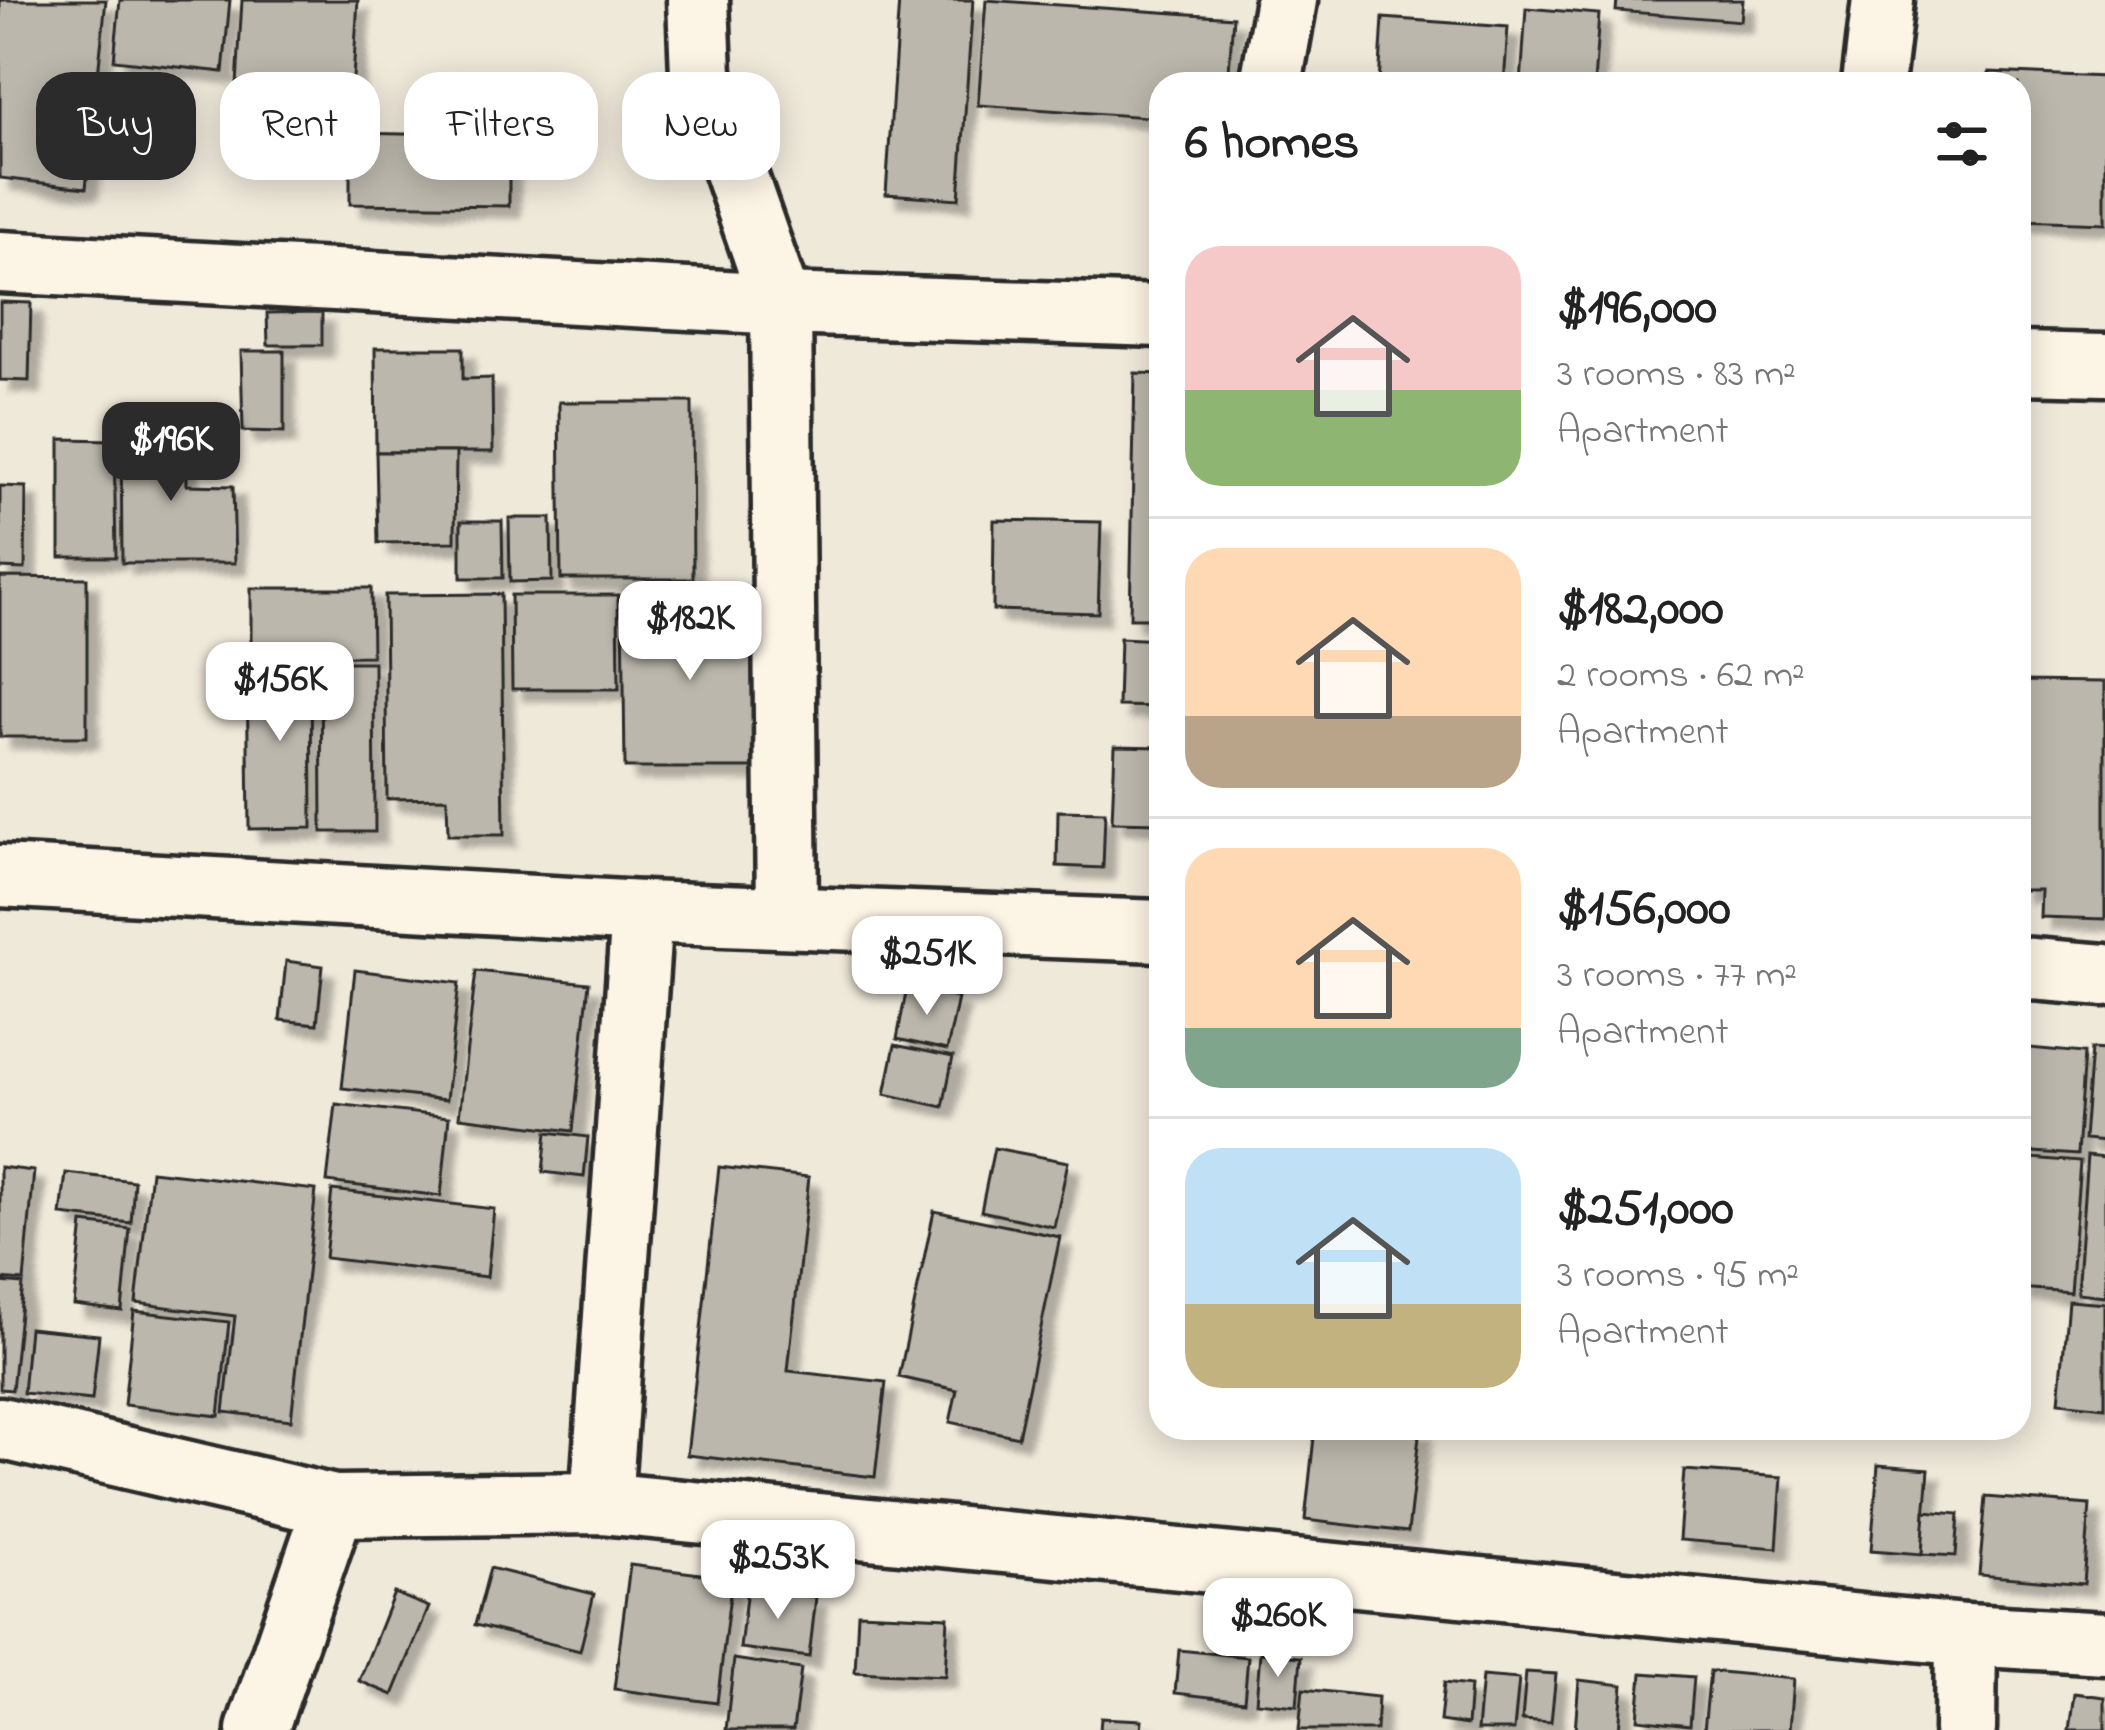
<!DOCTYPE html>
<html lang="en">
<head>
<meta charset="utf-8">
<style>
  :root { --surface:#fff; --page:#f2f2f2; --text:#222; --muted:#767676; --line:#e0e0e0; --accent:#2b2b2b }
  body { margin:0; font-family:"Indie Flower",sans-serif; background:var(--page); color:var(--text); height:100vh; display:flex; flex-direction:column; font-size:45px; white-space:nowrap }
  * { box-sizing:border-box; margin:0 }
  p { font-size:39px; color:var(--muted) }
  .icon { flex:none; width:66px; height:66px; fill:none; stroke:currentColor; stroke-width:2; stroke-linecap:round; stroke-linejoin:round }
  .map { position:relative; flex:1; overflow:hidden }
  .side { position:absolute; left:1149px; top:72px; width:882px; height:1368px; display:flex; flex-direction:column; background:var(--surface); border-radius:36px; box-shadow:0 6px 30px #0003 }
  .side>* { flex:none }
  .guide { position:absolute; left:36px; top:72px; width:933px; height:108px; display:flex; gap:24px }
  .price { position:absolute; translate:-50% -102px; padding:0 27px; border-radius:24px; background:#fff; color:#222; font-size:39px; line-height:78px; filter:drop-shadow(0 3px 6px #0008) }
  .price::after { content:''; position:absolute; left:50%; top:72px; width:36px; height:27px; margin-left:-18px; background:inherit; clip-path:polygon(0 0,100% 0,50% 100%) }
  .price.selected { background:var(--accent); color:#fff }
  ul { padding:0; list-style:none }
  li { display:flex; align-items:center; gap:36px; height:300px; padding:0 36px }
  li+li { border-top:3px solid var(--line) }
  li span { display:grid; place-items:center; flex:none; width:336px; height:240px; border-radius:36px; color:#555 }
  li>.icon { margin-inline-start:auto }
  span .icon { width:144px; height:144px; fill:#fffc; stroke-width:1 }
  li b { font-size:51px }
  h2 { display:flex; justify-content:space-between; align-items:center; height:144px; padding:0 36px; font-size:51px }
  .pill { padding:0 42px; border-radius:36px; background:var(--surface); box-shadow:0 6px 30px #0003; font-size:42px; line-height:108px }
  .pill.selected { background:var(--accent); color:#fff }
  .map>svg:first-child { display:block }
</style>
</head>
<body>
<div class="map">
<svg width="2105" height="1730" viewBox="0 0 2105 1730">
  <defs>
    <filter id="shadow"><feDropShadow dx="11" dy="11" stdDeviation="3" flood-color="#0004"/></filter>
  </defs>
  <rect width="100%" height="100%" fill="#efe9da"/>
  <filter id="ink" filterUnits="userSpaceOnUse"><feTurbulence type="fractalNoise" baseFrequency=".00833" numOctaves="2"/><feDisplacementMap in="SourceGraphic" scale="24" xChannelSelector="R" yChannelSelector="G"/><feConvolveMatrix kernelMatrix="1 2 1 2 8 2 1 2 1" color-interpolation-filters="sRGB"/></filter>
  <g filter="url(#ink)">
    <g fill="#bcb7ac" stroke="#2b2b2b" stroke-width="3" filter="url(#shadow)">
      <polygon points="0,0 106,0 86,188 0,178"/>
      <polygon points="120,0 230,0 223,72 114,60"/>
      <polygon points="242,0 358,0 350,125 235,118"/>
      <polygon points="899,0 973,0 959,199 886,194"/>
      <polygon points="986,0 1233,17 1228,84 1161,84 1161,118 978,105"/>
      <polygon points="1617,0 1743,0 1741,21 1616,11"/>
      <polygon points="1526,8 1599,14 1594,84 1521,84"/>
      <polygon points="1383,18 1508,27 1504,84 1379,84"/>
      <polygon points="1989,72 2105,77 2105,223 2019,220 2019,84 1989,84"/>
      <polygon points="350,133 509,136 509,206 350,204"/>
      <polygon points="0,302 31,303 29,381 0,380"/>
      <polygon points="322,312 322,345 268,345 267,313"/>
      <polygon points="375,348 463,348 463,379 492,378 493,452 376,452"/>
      <polygon points="241,351 284,351 284,432 243,431"/>
      <polygon points="1135,373 1161,374 1161,618 1130,618"/>
      <polygon points="559,402 692,402 693,579 561,579"/>
      <polygon points="121,427 186,427 187,485 233,486 235,563 122,563"/>
      <polygon points="60,439 114,440 116,557 60,557"/>
      <polygon points="376,452 456,452 455,542 378,543"/>
      <polygon points="0,486 26,487 25,569 0,568"/>
      <polygon points="509,518 551,518 552,581 510,582"/>
      <polygon points="994,520 1101,522 1098,613 993,610"/>
      <polygon points="461,521 502,521 503,578 461,578"/>
      <polygon points="0,577 87,578 87,737 0,737"/>
      <polygon points="251,588 371,588 372,656 251,657"/>
      <polygon points="501,594 504,835 448,835 447,798 387,799 385,595"/>
      <polygon points="511,595 618,595 619,689 512,689"/>
      <polygon points="623,598 756,598 758,768 625,768"/>
      <polygon points="1120,638 1161,640 1161,707 1118,706"/>
      <polygon points="311,659 312,828 249,829 247,660"/>
      <polygon points="321,662 374,662 375,832 322,832"/>
      <polygon points="2019,681 2105,682 2105,919 2040,917 2041,890 2019,890"/>
      <polygon points="1115,746 1161,747 1161,823 1112,822"/>
      <polygon points="1058,811 1105,812 1103,868 1057,866"/>
      <polygon points="286,961 323,966 317,1024 280,1020"/>
      <polygon points="355,970 459,983 446,1100 342,1088"/>
      <polygon points="476,971 589,983 573,1131 459,1117"/>
      <polygon points="907,987 958,998 947,1050 897,1039"/>
      <polygon points="895,1045 953,1057 943,1107 885,1094"/>
      <polygon points="2019,1047 2084,1053 2077,1155 2019,1151"/>
      <polygon points="2091,1049 2105,1050 2105,1142 2084,1140"/>
      <polygon points="336,1104 449,1117 441,1196 327,1182"/>
      <polygon points="547,1132 588,1137 584,1177 543,1172"/>
      <polygon points="994,1148 1068,1162 1054,1227 981,1211"/>
      <polygon points="2087,1156 2105,1158 2105,1296 2077,1293"/>
      <polygon points="2019,1157 2080,1162 2070,1292 2019,1288"/>
      <polygon points="0,1167 34,1171 24,1281 0,1279"/>
      <polygon points="719,1167 809,1177 788,1371 886,1382 875,1477 687,1455"/>
      <polygon points="151,1171 316,1190 291,1420 224,1412 235,1316 136,1303"/>
      <polygon points="66,1173 134,1181 131,1223 61,1215"/>
      <polygon points="332,1190 494,1209 487,1277 325,1258"/>
      <polygon points="934,1211 1060,1237 1018,1437 950,1422 957,1390 899,1377"/>
      <polygon points="83,1223 130,1229 122,1311 74,1305"/>
      <polygon points="0,1282 23,1284 12,1390 0,1389"/>
      <polygon points="2068,1300 2105,1303 2105,1407 2059,1402"/>
      <polygon points="134,1311 229,1322 219,1416 124,1405"/>
      <polygon points="29,1328 99,1335 92,1400 23,1393"/>
      <polygon points="1315,1428 1420,1428 1408,1532 1305,1520"/>
      <polygon points="1878,1465 1929,1469 1922,1554 1871,1550"/>
      <polygon points="1684,1470 1782,1477 1777,1548 1679,1540"/>
      <polygon points="1986,1497 2090,1505 2084,1584 1979,1575"/>
      <polygon points="1925,1511 1959,1514 1956,1556 1922,1554"/>
      <polygon points="630,1565 732,1578 717,1703 614,1689"/>
      <polygon points="490,1568 594,1594 580,1651 475,1625"/>
      <polygon points="747,1588 816,1597 809,1657 740,1648"/>
      <polygon points="394,1593 429,1607 393,1695 359,1681"/>
      <polygon points="858,1613 948,1617 945,1676 855,1672"/>
      <polygon points="1179,1650 1248,1657 1244,1701 1175,1693"/>
      <polygon points="1260,1653 1301,1657 1297,1706 1256,1702"/>
      <polygon points="734,1659 801,1669 793,1730 726,1730"/>
      <polygon points="1710,1671 1794,1679 1790,1730 1704,1730"/>
      <polygon points="1526,1672 1556,1674 1551,1722 1522,1720"/>
      <polygon points="1642,1673 1694,1677 1690,1725 1638,1719"/>
      <polygon points="1482,1676 1519,1679 1514,1730 1477,1730"/>
      <polygon points="1579,1680 1623,1685 1619,1730 1575,1730"/>
      <polygon points="1444,1683 1470,1686 1467,1725 1440,1721"/>
      <polygon points="1303,1689 1378,1697 1376,1730 1299,1730"/>
      <polygon points="2074,1693 2105,1697 2105,1730 2069,1730"/>
      <polygon points="1101,1718 1142,1720 1141,1730 1100,1730"/>
    </g>
    <g fill="none" stroke-linecap="round" stroke-linejoin="round">
      <g stroke="#2b2b2b" stroke-width="69">
        <g id="minor">
          <polyline points="698,0 701,74 781,304 787,916"/>
          <polyline points="1271,84 1286,0"/>
          <polyline points="1873,84 1883,0"/>
          <polyline points="0,262 781,304 1161,316"/>
          <polyline points="2019,363 2105,365"/>
          <polyline points="0,876 642,912 1161,931"/>
          <polyline points="2019,968 2105,975"/>
          <polyline points="0,1428 334,1506 601,1503 1966,1635 2105,1643"/>
          <polyline points="601,1503 642,912"/>
          <polyline points="257,1730 334,1506"/>
          <polyline points="1965,1730 1966,1635"/>
        </g>
      </g>
      <use href="#minor" stroke="#fcf5e5" stroke-width="60"/>
    </g>
  </g>
</svg>
<b class="price selected" style="left:171px;top:504px">$196K</b>
<b class="price" style="left:690px;top:683px">$182K</b>
<b class="price" style="left:280px;top:744px">$156K</b>
<b class="price" style="left:927px;top:1018px">$251K</b>
<b class="price" style="left:778px;top:1622px">$253K</b>
<b class="price" style="left:1278px;top:1680px">$260K</b>
<div class="guide">
<a class="pill selected">Buy</a>
<a class="pill">Rent</a>
<a class="pill">Filters</a>
<a class="pill">New</a>
</div>
<section class="side">
<h2>6 homes<svg class="icon" aria-label="filters" viewBox="0 0 24 24"><path d="M4 7h16M4 17h16"/><circle cx="9" cy="7" r="2"/><circle cx="15" cy="17" r="2"/></svg></h2>
<ul>
<li><span style="background:linear-gradient(#f6c9c9 60%,#8fb573 0)"><svg class="icon" aria-label="home" viewBox="0 0 24 24"><path d="M3 11l9-7 9 7M6 9v11h12V9"/></svg></span><div><b>$196,000</b><p>3 rooms · 83 m²</p><p>Apartment</p></div></li>
<li><span style="background:linear-gradient(#ffd9b3 70%,#b9a48a 0)"><svg class="icon" aria-label="home" viewBox="0 0 24 24"><path d="M3 11l9-7 9 7M6 9v11h12V9"/></svg></span><div><b>$182,000</b><p>2 rooms · 62 m²</p><p>Apartment</p></div></li>
<li><span style="background:linear-gradient(#ffd9b3 75%,#7fa58c 0)"><svg class="icon" aria-label="home" viewBox="0 0 24 24"><path d="M3 11l9-7 9 7M6 9v11h12V9"/></svg></span><div><b>$156,000</b><p>3 rooms · 77 m²</p><p>Apartment</p></div></li>
<li><span style="background:linear-gradient(#bfe0f5 65%,#c2b280 0)"><svg class="icon" aria-label="home" viewBox="0 0 24 24"><path d="M3 11l9-7 9 7M6 9v11h12V9"/></svg></span><div><b>$251,000</b><p>3 rooms · 95 m²</p><p>Apartment</p></div></li>
</ul>
</section>
</div>
</body>
</html>
